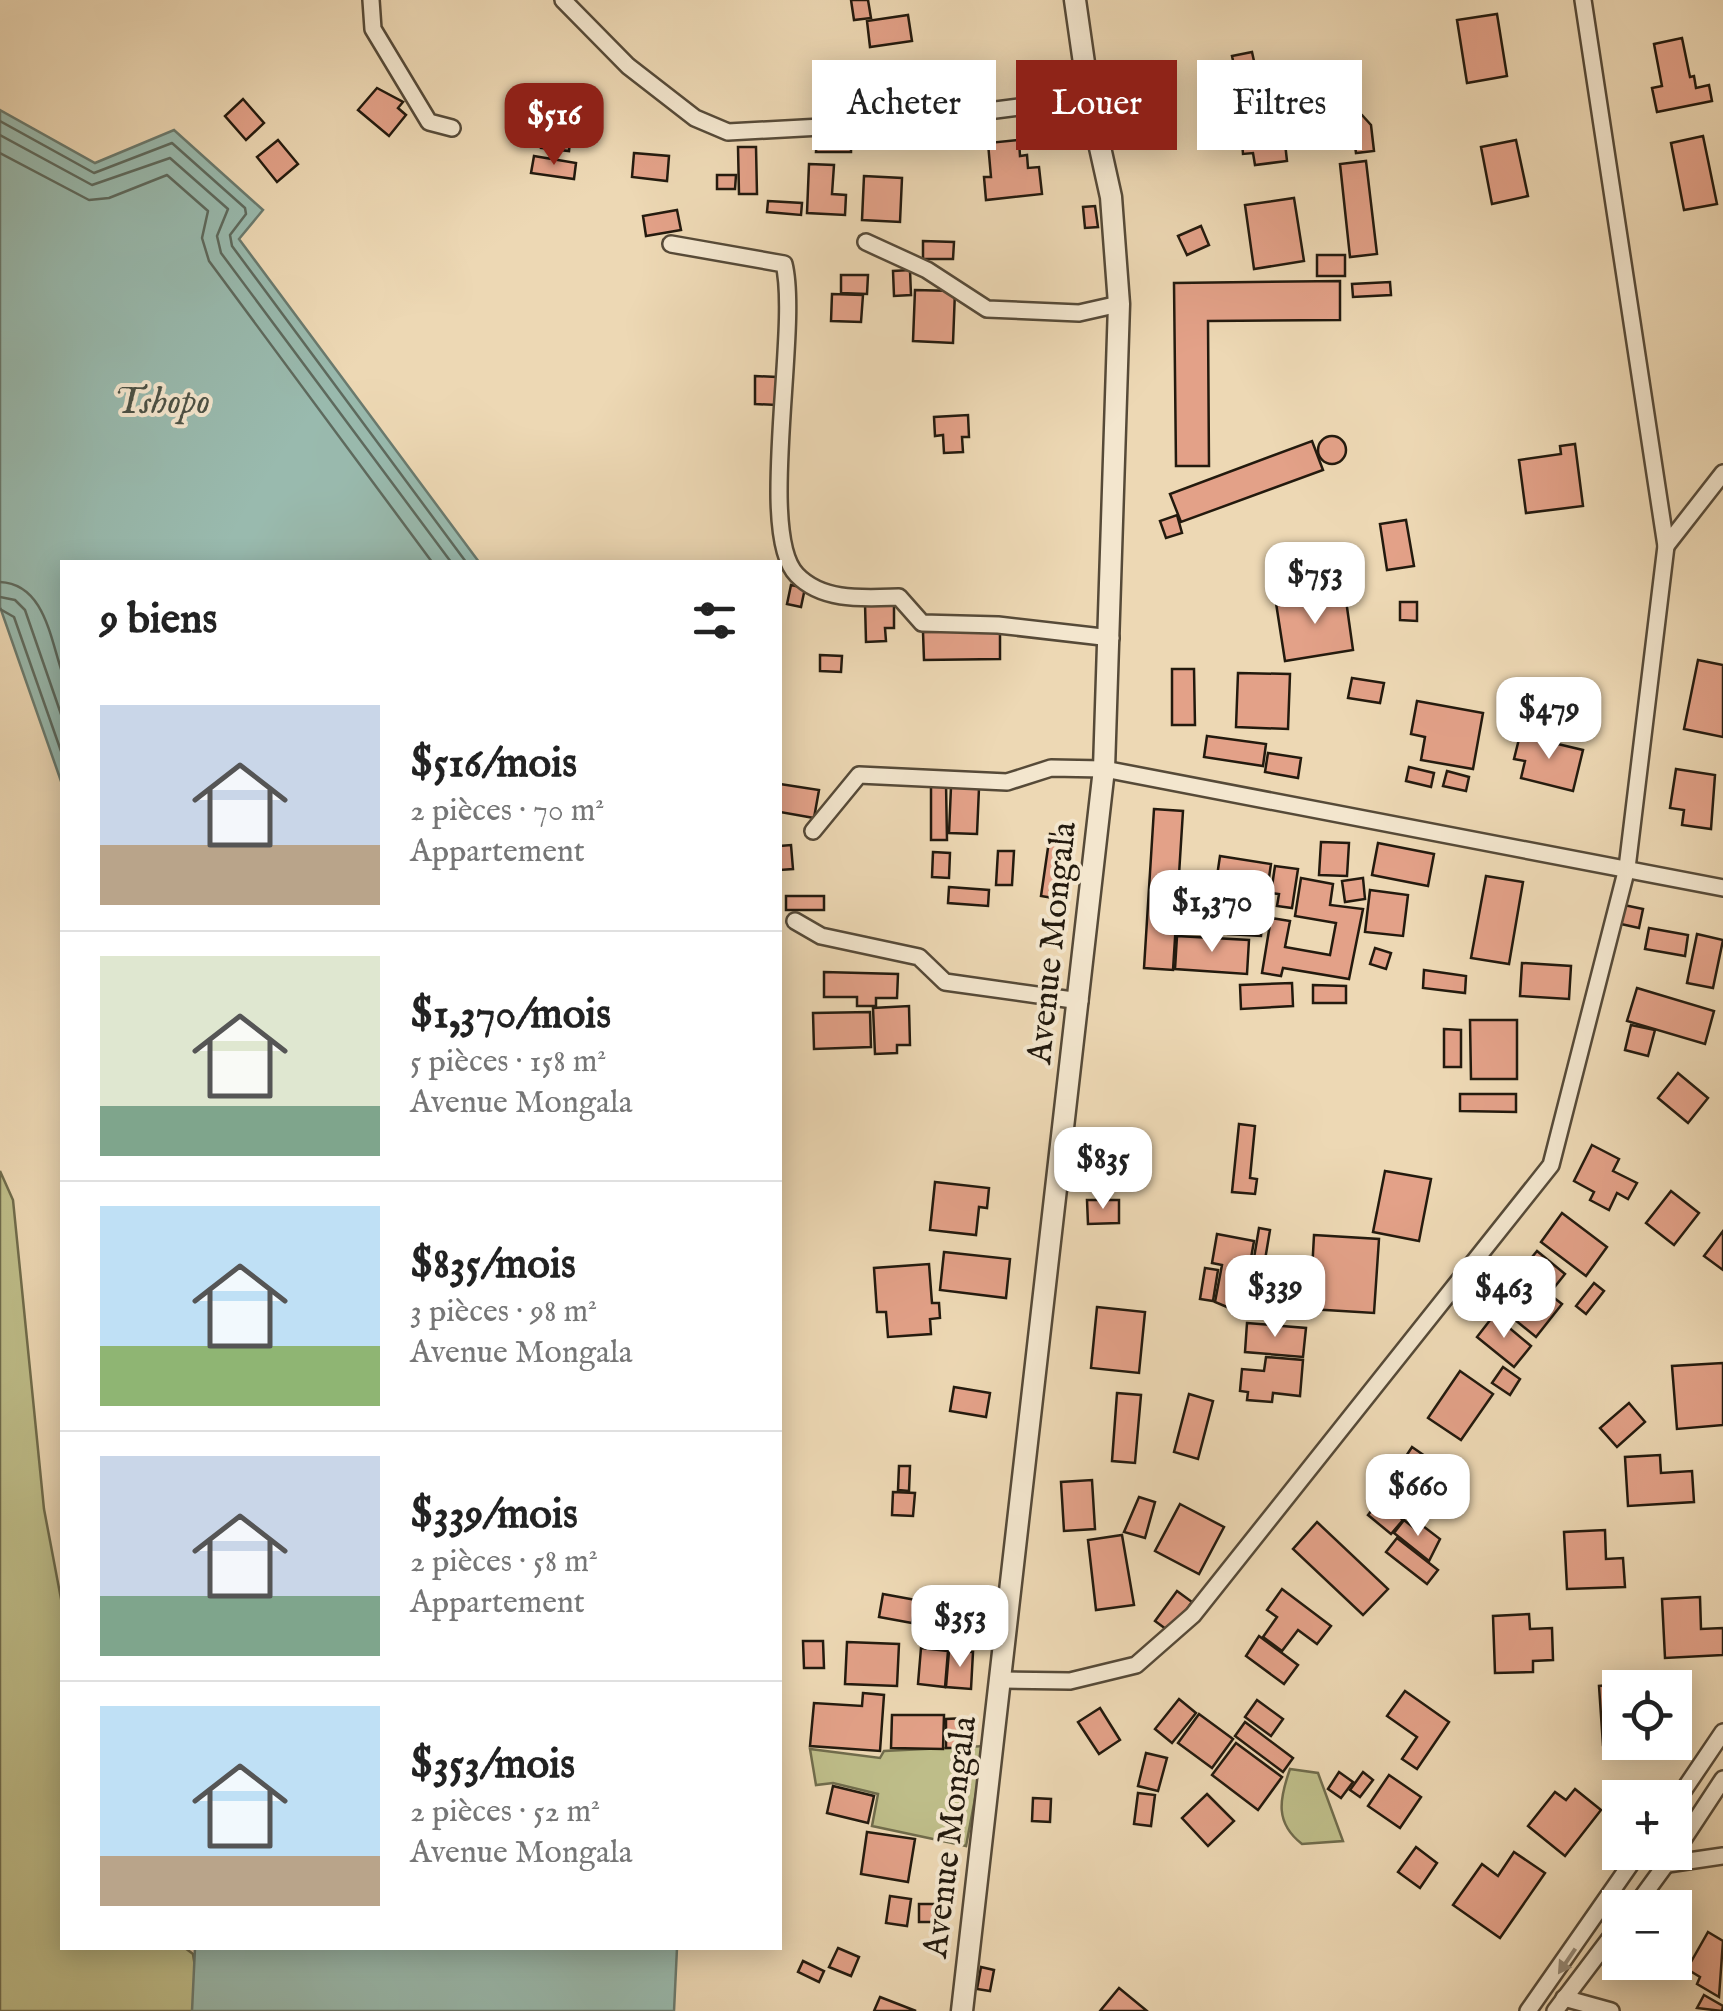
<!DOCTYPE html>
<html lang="fr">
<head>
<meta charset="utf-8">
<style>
  :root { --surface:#fff; --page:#f6f6f6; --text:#222; --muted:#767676; --line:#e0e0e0; --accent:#8f2418 }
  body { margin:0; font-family:"IM FELL English",serif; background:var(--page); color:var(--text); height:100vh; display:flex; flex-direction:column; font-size:38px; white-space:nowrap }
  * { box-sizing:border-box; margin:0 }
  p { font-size:32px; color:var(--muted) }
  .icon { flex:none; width:55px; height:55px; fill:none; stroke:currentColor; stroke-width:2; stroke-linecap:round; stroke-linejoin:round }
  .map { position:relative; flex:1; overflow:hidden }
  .panel { position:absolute; left:60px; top:560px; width:722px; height:1390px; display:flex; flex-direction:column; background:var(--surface); border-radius:0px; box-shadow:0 5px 25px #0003 }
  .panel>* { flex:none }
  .top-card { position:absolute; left:812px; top:60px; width:760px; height:90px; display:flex; gap:20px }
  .controls { position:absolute; left:1602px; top:1670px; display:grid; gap:20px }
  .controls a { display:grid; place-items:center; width:90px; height:90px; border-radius:0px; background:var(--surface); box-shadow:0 5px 25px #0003; font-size:50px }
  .price { position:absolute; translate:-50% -85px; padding:0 22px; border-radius:20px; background:#fff; color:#222; font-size:32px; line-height:65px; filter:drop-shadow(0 2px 5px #0008) }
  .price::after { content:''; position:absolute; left:50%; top:60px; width:30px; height:22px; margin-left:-15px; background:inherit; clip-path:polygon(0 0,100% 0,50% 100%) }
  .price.on { background:var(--accent); color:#fff }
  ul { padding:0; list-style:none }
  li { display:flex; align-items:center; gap:30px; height:250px; padding:0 40px }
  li+li { border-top:2px solid var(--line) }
  li span { display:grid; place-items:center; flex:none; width:280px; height:200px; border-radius:0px; color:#555 }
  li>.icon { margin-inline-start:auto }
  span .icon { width:120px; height:120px; fill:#fffc; stroke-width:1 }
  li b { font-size:42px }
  h2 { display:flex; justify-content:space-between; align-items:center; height:120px; padding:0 40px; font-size:42px }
  .chip { padding:0 35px; border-radius:0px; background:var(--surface); box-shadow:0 5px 25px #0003; font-size:35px; line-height:90px }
  .chip.on { background:var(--accent); color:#fff }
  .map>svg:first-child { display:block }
</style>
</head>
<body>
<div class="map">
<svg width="1723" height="2011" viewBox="0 0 1723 2011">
  <rect width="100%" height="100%" fill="#edd8b4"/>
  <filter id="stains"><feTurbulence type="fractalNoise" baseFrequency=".002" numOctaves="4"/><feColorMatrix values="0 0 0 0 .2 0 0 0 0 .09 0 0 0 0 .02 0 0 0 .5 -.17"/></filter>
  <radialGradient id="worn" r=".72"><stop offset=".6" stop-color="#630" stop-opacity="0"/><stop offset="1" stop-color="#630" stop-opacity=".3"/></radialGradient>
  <g fill="#bebd89" stroke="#706c4c" stroke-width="2.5">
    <polygon points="0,1171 13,1200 44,1509 62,1604 62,1948 185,1948 193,1954 202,2011 0,2011"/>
    <polygon points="985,1746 966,1846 872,1826 878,1794 833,1783 816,1785 810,1749 880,1758 884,1751"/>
    <path d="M1290,1769L1318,1773L1343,1841L1302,1844C1275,1823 1279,1800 1290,1769Z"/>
  </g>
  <g fill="#99baae" stroke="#6a7a6e" stroke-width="2.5">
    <polygon points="0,110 95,163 174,130 263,210 239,239 479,562 62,562 62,784 0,607"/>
    <polygon points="195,1948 677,1948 674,2011 192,2011"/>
  </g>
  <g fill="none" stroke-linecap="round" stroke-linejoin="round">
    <g stroke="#5e6a5e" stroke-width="2.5">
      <polyline points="0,121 94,173 172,143 245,208 246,214 230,235 232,246 466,562"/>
      <polyline points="0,135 92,185 170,158 228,209 217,236 221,253 451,562"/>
      <polyline points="0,153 89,200 109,198 167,175 208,211 202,238 209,261 432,562"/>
      <path d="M0,582C44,584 50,637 62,672"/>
      <polyline points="0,597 15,600 25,610 62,717"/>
      <polyline points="0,609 14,617 62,754"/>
    </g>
  </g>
  <g fill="#e3a188" stroke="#231a0e" stroke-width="2.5">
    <polygon points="851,0 868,0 871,18 854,20"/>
    <polygon points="1497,14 1507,76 1467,83 1457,20"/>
    <polygon points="908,15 912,41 870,47 867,21"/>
    <polygon points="1682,38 1690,77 1694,76 1696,88 1709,85 1712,101 1657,112 1652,88 1662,86 1654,44"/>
    <polygon points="1252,52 1257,75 1237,79 1232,56"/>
    <polygon points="377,88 403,102 398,108 406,115 389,136 358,110"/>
    <polygon points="1270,96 1275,135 1284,134 1287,161 1255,165 1253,153 1243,154 1242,142 1236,143 1231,101"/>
    <polygon points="243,99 264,123 246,140 225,116"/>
    <polygon points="1165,106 1168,125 1152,127 1150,108"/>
    <polygon points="1362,115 1371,125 1374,151 1356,153 1351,116"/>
    <polygon points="543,131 571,133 569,151 541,148"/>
    <polygon points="1703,136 1717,204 1684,210 1671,143"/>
    <polygon points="817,138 851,139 851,152 816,152"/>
    <polygon points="278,140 298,164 277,182 257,157"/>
    <polygon points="1019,140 1020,156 1027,155 1028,168 1039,167 1042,194 986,200 984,177 991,177 988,143"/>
    <polygon points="1516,140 1528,196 1492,204 1481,147"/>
    <polygon points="738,147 756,147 757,194 739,194"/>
    <polygon points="634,153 669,156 667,181 632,177"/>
    <polygon points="534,156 576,163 574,179 531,173"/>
    <polygon points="1366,161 1377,254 1350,257 1340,164"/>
    <polygon points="809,164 834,165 832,194 846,195 845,215 807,213"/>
    <polygon points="717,175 736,175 735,189 717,189"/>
    <polygon points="864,176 902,178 900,222 862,220"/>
    <polygon points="1294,198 1304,261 1254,269 1245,205"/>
    <polygon points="768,201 802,203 801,215 767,212"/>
    <polygon points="1095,206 1098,227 1085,228 1083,207"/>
    <polygon points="677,210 681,230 646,236 643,216"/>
    <polygon points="1201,226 1209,245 1187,255 1178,236"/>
    <polygon points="923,241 954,242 953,259 923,259"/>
    <rect x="1317" y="255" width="28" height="21"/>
    <polygon points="910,270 911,295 894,296 893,271"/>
    <polygon points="841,275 868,275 867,294 841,293"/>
    <polygon points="1340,281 1340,320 1208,321 1209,466 1176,466 1174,283"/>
    <polygon points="1390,282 1391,295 1353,297 1352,284"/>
    <polygon points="915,290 955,291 953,343 913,341"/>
    <polygon points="832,294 863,295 861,322 831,321"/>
    <polygon points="755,376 777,377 777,405 755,404"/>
    <polygon points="968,415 969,437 962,437 963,452 944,453 943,435 935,436 934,417"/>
    <circle cx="1332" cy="450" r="14"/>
    <polygon points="1312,441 1323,470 1181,522 1170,494"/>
    <polygon points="1575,444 1583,506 1526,513 1519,460 1561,454 1560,446"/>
    <polygon points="1177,515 1182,533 1166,538 1160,521"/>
    <polygon points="1406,520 1414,566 1387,570 1380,524"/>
    <polygon points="791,585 805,588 801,607 787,604"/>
    <polygon points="1345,593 1353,650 1285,661 1276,603"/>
    <polygon points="1400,602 1417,602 1417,621 1400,620"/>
    <polygon points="865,603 894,604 894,628 885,628 886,641 866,642"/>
    <polygon points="1000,631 1000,659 924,660 923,632"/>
    <polygon points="820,655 842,656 841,672 820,671"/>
    <polygon points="1698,660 1723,665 1723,737 1684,729"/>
    <polygon points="1172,669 1194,669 1195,725 1172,725"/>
    <polygon points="1238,673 1290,674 1288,729 1236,727"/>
    <polygon points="1352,678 1384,683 1380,703 1348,698"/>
    <polygon points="1417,701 1483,713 1473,769 1421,760 1425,737 1411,734"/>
    <polygon points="1520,735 1583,750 1573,791 1521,778 1525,761 1514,759"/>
    <polygon points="1207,736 1266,744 1263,766 1204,757"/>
    <polygon points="1268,753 1301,758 1298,778 1265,772"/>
    <polygon points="1409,767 1434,773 1431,787 1406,781"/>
    <polygon points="1676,769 1715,775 1711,829 1682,825 1684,810 1670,808"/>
    <polygon points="1447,771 1469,777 1466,791 1443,786"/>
    <polygon points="931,783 946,783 947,840 931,840"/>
    <polygon points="780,784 819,790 814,818 780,812"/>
    <polygon points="951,787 979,788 977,834 949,833"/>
    <polygon points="1154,809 1183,811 1173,970 1144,968"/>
    <polygon points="1050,834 1068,836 1059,899 1041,896"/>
    <polygon points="1321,842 1349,843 1347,876 1319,875"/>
    <polygon points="1378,843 1434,854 1428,886 1372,875"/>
    <polygon points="791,845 793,869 780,870 780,846"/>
    <polygon points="998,851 1014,851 1012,885 996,885"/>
    <polygon points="933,852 950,853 949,878 932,877"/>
    <polygon points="1220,856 1271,864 1267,891 1216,883"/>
    <polygon points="1275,866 1298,869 1292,908 1277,906 1279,894 1271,893"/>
    <polygon points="1486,876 1523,882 1509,964 1471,958"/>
    <polygon points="1301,878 1333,884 1330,905 1363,909 1349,979 1283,968 1281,976 1262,973 1271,918 1290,921 1285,947 1330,955 1336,923 1295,916"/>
    <polygon points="1363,878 1365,899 1345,902 1342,881"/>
    <polygon points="949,887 989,890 988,906 948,903"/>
    <polygon points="1370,890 1408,895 1403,936 1365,932"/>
    <polygon points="1234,894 1271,899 1268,917 1231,911"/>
    <rect x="786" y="896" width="38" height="14"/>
    <polygon points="1624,905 1643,909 1639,928 1621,924"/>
    <polygon points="1229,916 1263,919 1261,936 1228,934"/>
    <polygon points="1649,928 1688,935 1685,956 1645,949"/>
    <polygon points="1697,934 1723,940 1713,988 1687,983"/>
    <polygon points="1177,936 1249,940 1247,974 1175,969"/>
    <polygon points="1375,948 1391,953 1386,969 1370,964"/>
    <polygon points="1522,963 1571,966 1569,999 1520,996"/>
    <polygon points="1424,970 1466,976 1465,993 1423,988"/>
    <polygon points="824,972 898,974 897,998 876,998 876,1006 857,1006 857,997 824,997"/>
    <polygon points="1292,983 1293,1006 1241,1009 1240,985"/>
    <polygon points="1313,985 1346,986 1346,1003 1313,1003"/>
    <polygon points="1637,988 1714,1011 1705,1044 1627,1021"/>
    <polygon points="909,1006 910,1045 897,1045 897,1053 875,1054 873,1008"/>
    <polygon points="870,1012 871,1047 814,1049 813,1013"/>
    <polygon points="1470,1020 1517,1020 1517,1079 1471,1079"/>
    <polygon points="1631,1025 1655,1030 1648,1056 1625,1050"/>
    <polygon points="1444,1029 1461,1030 1461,1067 1444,1067"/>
    <polygon points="1678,1073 1708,1098 1688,1123 1658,1098"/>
    <polygon points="1460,1094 1516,1094 1516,1112 1460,1111"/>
    <polygon points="1239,1124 1255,1126 1250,1178 1257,1179 1255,1194 1232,1192"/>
    <polygon points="1592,1145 1619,1159 1613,1171 1637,1183 1628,1199 1617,1193 1609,1210 1590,1200 1594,1192 1574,1181"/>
    <polygon points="1385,1171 1431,1179 1419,1241 1373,1232"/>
    <polygon points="935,1182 989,1188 987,1208 979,1207 976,1235 930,1230"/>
    <polygon points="1671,1191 1699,1213 1674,1245 1646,1223"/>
    <polygon points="1087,1200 1119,1200 1119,1223 1088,1224"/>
    <polygon points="1562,1213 1607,1247 1586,1276 1541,1242"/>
    <polygon points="1259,1228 1270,1230 1265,1260 1254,1258"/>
    <polygon points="1723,1231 1723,1270 1704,1256"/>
    <polygon points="1217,1234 1254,1241 1243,1304 1236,1303 1234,1310 1215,1302 1222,1265 1212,1263"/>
    <polygon points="1314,1235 1379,1239 1374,1313 1310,1309"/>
    <polygon points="1537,1251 1565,1274 1549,1294 1562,1304 1536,1337 1508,1314 1515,1306 1501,1295"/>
    <polygon points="944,1252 1010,1259 1006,1298 940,1290"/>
    <polygon points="929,1264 932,1303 939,1303 940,1318 930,1319 931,1334 888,1337 886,1312 877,1312 874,1268"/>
    <polygon points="1205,1268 1218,1270 1213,1301 1200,1299"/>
    <polygon points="1594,1283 1604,1291 1586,1314 1576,1306"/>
    <polygon points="1097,1307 1145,1312 1139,1373 1091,1368"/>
    <polygon points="1494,1315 1531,1346 1514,1367 1477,1337"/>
    <polygon points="1247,1323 1306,1328 1303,1357 1245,1352"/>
    <polygon points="1266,1357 1303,1360 1300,1396 1273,1393 1272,1402 1247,1400 1248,1392 1240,1391 1242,1369 1264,1371"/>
    <polygon points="1723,1363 1723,1425 1677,1429 1672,1366"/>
    <polygon points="1503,1367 1520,1379 1510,1395 1492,1383"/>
    <polygon points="1460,1371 1493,1394 1461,1440 1428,1418"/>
    <polygon points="954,1387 990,1393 986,1417 950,1411"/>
    <polygon points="1117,1393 1141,1395 1135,1463 1112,1461"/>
    <polygon points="1189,1394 1213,1401 1198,1459 1174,1452"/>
    <polygon points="1629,1403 1645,1422 1617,1447 1600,1428"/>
    <polygon points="1412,1447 1438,1465 1409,1507 1384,1490"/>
    <polygon points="1660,1455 1661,1473 1692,1471 1694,1502 1628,1506 1625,1457"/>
    <polygon points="899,1466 910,1466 909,1491 898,1490"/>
    <polygon points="1092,1480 1095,1529 1064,1531 1061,1482"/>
    <polygon points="893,1492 915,1493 913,1516 892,1515"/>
    <polygon points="1139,1497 1155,1502 1145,1538 1124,1532"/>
    <polygon points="1379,1501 1403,1520 1391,1534 1368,1515"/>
    <polygon points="1180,1504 1224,1527 1199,1574 1155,1551"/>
    <polygon points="1404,1520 1419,1532 1423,1526 1440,1539 1429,1561 1394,1533"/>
    <polygon points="1317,1522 1388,1589 1363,1615 1293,1549"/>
    <polygon points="1605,1530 1606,1559 1623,1558 1625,1587 1567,1589 1564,1532"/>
    <polygon points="1122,1535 1134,1605 1096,1610 1088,1540"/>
    <polygon points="1397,1538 1438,1570 1427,1584 1386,1552"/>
    <polygon points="1282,1589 1331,1626 1317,1644 1298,1630 1282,1651 1263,1637 1277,1617 1267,1610"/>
    <polygon points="1177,1591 1192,1602 1170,1632 1155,1621"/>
    <polygon points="883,1594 916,1600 912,1623 879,1617"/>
    <polygon points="1700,1597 1701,1629 1723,1628 1723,1655 1665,1658 1662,1599"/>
    <polygon points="1529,1614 1530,1629 1552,1628 1553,1660 1533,1661 1533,1672 1495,1673 1493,1616"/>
    <polygon points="1259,1636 1298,1665 1284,1684 1246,1656"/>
    <polygon points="803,1641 823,1641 824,1668 804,1668"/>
    <polygon points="847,1642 899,1644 897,1686 845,1684"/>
    <polygon points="921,1648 948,1651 945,1687 918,1684"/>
    <polygon points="949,1651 973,1652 971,1689 946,1687"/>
    <polygon points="1635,1683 1635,1688 1620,1688 1620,1742 1649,1742 1603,1745 1599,1686"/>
    <polygon points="1405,1691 1449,1722 1417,1769 1402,1759 1417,1737 1387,1716"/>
    <polygon points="863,1693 884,1695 880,1751 810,1746 814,1703 862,1706"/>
    <polygon points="1179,1699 1196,1713 1172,1743 1155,1729"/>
    <polygon points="1257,1700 1283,1719 1271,1736 1245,1717"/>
    <polygon points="1100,1708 1120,1740 1099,1754 1078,1722"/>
    <polygon points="1199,1714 1233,1739 1212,1768 1178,1743"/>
    <polygon points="892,1715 944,1715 943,1749 891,1748"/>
    <polygon points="966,1718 966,1748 946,1748 946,1719"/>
    <polygon points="1245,1722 1293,1758 1283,1772 1235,1736"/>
    <polygon points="1236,1743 1282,1777 1258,1810 1212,1775"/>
    <polygon points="1146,1753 1167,1758 1158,1791 1138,1786"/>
    <polygon points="1339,1772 1353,1782 1341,1798 1328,1789"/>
    <polygon points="1363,1772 1373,1780 1360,1797 1350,1790"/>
    <polygon points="1389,1775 1421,1797 1400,1828 1368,1806"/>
    <polygon points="833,1786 874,1796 868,1823 827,1813"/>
    <polygon points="1575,1789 1601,1810 1565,1856 1528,1826 1555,1792 1566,1800"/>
    <polygon points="1138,1793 1155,1795 1151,1826 1134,1824"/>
    <polygon points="1207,1794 1234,1821 1208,1846 1182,1818"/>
    <polygon points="1033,1798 1051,1799 1050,1822 1032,1821"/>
    <polygon points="867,1832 915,1839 908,1882 861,1874"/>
    <polygon points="1416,1847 1437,1863 1420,1888 1398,1872"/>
    <polygon points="1514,1852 1545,1873 1500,1938 1453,1905 1482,1864 1498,1876"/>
    <polygon points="890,1896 911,1899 907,1926 886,1923"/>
    <rect x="919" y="1904" width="22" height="18"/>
    <polygon points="1708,1932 1723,1941 1719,1997 1697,1984 1700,1977 1687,1969"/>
    <polygon points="838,1948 859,1957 851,1976 829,1967"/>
    <polygon points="803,1961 824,1971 819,1982 798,1972"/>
    <polygon points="981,1967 994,1970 990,1991 977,1989"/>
    <polygon points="1119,1988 1147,2011 1100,2011"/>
    <polygon points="1704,1995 1723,2006 1722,2011 1697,2008"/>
    <polygon points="880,1997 916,2011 874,2011"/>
  </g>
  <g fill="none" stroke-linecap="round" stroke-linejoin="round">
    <g stroke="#564a38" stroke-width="20">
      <g id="minor">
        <polyline points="371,0 373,29 429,122 452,128"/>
        <polyline points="563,0 628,66 695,118 728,132 894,123 1089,98"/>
        <polyline points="866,242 927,270 987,309 1079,313 1119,304"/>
        <path d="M671,244L784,264C800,328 756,534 797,575C823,602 865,598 899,597L922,623L998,625L1111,638"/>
        <polyline points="1666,546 1723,473"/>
        <polyline points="813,831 859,775 1007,782 1051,768 1104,769 1723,888"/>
        <polyline points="795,921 821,936 919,957 945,982 1080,1001"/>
        <polyline points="1003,1680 1070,1681 1136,1665 1193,1615 1551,1165 1627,868 1666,546 1583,0"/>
        <polyline points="1675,1803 1723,1732"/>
        <polyline points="1675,1852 1723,1779"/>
        <polyline points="1668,1864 1723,1856"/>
        <polyline points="1634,1908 1675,1852"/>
        <polyline points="1564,1998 1611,2011"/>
        <polyline points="1528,2011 1639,1852"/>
        <polyline points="1555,2011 1620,1925"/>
      </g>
    </g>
    <g stroke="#564a38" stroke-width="25">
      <polyline id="tertiary" points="962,2011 1104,769 1119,304 1111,197 1089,98 1075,0"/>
    </g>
    <use href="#minor" stroke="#f3e6ce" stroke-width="15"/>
    <use href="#tertiary" stroke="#f3e6ce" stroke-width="20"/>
  </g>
  <defs><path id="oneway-solid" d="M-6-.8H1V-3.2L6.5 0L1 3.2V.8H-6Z" transform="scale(2.5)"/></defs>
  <use fill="#958a78" href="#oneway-solid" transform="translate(1567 1961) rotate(124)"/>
  <g text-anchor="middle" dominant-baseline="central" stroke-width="8" stroke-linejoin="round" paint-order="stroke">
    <g font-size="35" fill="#231a0e" stroke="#f3e6ce">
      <text transform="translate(1053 943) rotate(-84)">Avenue Mongala</text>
      <text transform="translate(951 1837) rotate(-83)">Avenue Mongala</text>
    </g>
    <g font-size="38" font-style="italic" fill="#4c5246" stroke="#f3e6ce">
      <text x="162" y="403">Tshopo</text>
    </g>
  </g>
  <rect width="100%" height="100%" filter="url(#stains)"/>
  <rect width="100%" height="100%" fill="url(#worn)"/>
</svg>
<div class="controls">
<a><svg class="icon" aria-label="locate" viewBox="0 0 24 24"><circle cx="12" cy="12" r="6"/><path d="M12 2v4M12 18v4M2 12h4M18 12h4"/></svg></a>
<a>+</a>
<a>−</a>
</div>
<b class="price on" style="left:554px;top:168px">$516</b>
<b class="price" style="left:1315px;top:627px">$753</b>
<b class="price" style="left:1549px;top:762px">$479</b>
<b class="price" style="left:1212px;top:955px">$1,370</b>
<b class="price" style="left:1103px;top:1212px">$835</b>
<b class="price" style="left:1275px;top:1340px">$339</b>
<b class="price" style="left:1504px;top:1341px">$463</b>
<b class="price" style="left:1418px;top:1539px">$660</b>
<b class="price" style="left:960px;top:1670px">$353</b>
<div class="top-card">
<a class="chip">Acheter</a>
<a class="chip on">Louer</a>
<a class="chip">Filtres</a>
</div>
<section class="panel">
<h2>9 biens<svg class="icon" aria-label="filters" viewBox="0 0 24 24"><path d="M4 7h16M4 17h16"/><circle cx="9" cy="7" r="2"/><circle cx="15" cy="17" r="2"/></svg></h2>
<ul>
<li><span style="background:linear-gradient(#c9d6e8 70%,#b9a48a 0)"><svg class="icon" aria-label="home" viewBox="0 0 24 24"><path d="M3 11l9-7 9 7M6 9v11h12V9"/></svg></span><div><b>$516/mois</b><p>2 pièces · 70 m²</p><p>Appartement</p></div></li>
<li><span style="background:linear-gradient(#dfe7d0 75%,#7fa58c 0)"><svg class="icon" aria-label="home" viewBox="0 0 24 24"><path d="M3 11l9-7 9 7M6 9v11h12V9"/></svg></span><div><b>$1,370/mois</b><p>5 pièces · 158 m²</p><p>Avenue Mongala</p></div></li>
<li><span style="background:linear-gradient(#bfe0f5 70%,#8fb573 0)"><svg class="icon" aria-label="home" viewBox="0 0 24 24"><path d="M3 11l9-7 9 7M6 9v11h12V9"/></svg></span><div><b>$835/mois</b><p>3 pièces · 98 m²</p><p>Avenue Mongala</p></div></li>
<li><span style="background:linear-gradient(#c9d6e8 70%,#7fa58c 0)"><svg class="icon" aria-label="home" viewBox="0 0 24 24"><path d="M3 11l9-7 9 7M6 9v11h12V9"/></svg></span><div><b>$339/mois</b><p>2 pièces · 58 m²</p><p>Appartement</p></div></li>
<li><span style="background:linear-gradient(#bfe0f5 75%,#b9a48a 0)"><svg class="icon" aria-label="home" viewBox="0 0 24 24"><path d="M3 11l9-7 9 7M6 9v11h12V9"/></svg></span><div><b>$353/mois</b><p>2 pièces · 52 m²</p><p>Avenue Mongala</p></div></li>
</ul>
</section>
</div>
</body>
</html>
